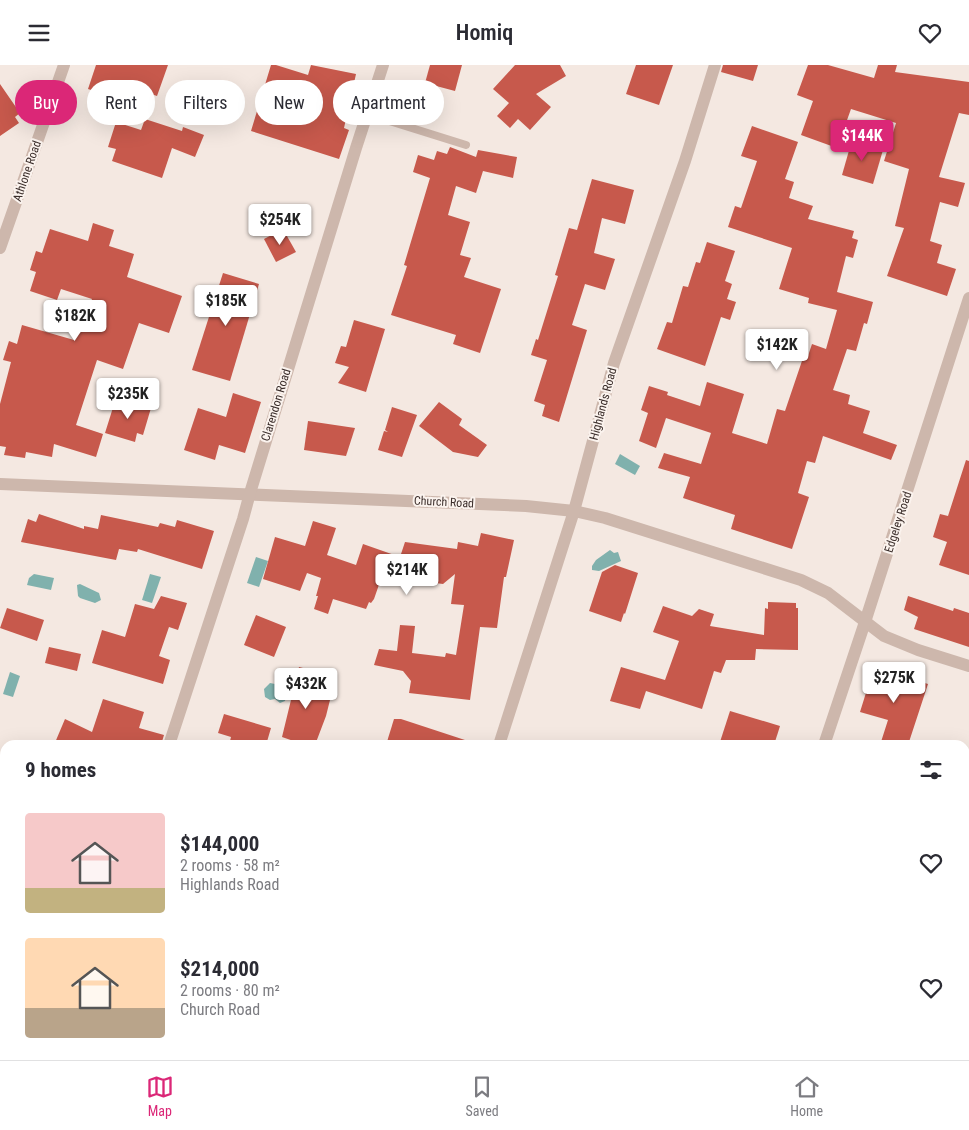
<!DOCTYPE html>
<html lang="en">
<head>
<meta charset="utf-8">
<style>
  :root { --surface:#fff; --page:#f2f2f3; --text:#2b2b33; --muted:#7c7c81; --line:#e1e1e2; --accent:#db2777 }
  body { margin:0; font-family:"Roboto Condensed",sans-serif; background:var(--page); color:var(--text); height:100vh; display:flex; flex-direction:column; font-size:19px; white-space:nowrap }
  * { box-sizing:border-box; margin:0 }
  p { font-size:16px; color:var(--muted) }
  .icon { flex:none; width:28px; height:28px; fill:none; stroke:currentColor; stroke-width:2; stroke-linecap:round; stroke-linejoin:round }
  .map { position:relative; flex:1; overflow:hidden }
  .drawer { position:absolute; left:0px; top:675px; width:970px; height:320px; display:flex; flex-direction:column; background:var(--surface); border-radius:15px 15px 0 0; box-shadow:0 5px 20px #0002 }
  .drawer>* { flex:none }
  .hud { position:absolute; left:15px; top:15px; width:500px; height:45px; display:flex; gap:10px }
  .price { position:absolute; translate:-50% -42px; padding:0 11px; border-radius:5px; background:#fff; color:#222; font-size:16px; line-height:32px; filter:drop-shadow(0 1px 2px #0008) }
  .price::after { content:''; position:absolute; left:50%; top:30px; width:15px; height:11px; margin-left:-8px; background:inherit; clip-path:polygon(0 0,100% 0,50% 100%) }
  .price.current { background:var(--accent); color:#fff }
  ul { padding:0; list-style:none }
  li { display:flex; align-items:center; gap:15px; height:125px; padding:0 25px }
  li span { display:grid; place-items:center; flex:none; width:140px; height:100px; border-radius:5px; color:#555 }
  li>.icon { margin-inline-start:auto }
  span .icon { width:60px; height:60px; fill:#fffc; stroke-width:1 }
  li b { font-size:21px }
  h2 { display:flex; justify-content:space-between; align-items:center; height:60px; padding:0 25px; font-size:21px }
  .tag { padding:0 18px; border-radius:22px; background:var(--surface); box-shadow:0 5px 20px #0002; font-size:18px; line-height:45px }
  .tag.current { background:var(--accent); color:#fff }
  header { display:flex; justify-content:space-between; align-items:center; height:65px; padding:0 25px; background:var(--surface); font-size:22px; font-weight:600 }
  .tab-bar { display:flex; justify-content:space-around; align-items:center; height:70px; border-top:1px solid var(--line); background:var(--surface); font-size:14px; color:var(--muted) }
  .tab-bar a { display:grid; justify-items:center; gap:2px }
  .tab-bar .current { color:var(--accent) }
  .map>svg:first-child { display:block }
</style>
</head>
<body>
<header><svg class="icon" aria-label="menu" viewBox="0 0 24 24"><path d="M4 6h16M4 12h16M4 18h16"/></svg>Homiq<svg class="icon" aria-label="heart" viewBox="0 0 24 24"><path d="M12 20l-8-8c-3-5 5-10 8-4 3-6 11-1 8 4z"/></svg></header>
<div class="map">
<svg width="969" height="995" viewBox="0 0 969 995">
  <rect width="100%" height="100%" fill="#f4e8e1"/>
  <g fill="#80b1ad">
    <polygon points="620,389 640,401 635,410 615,399"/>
    <polygon points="610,485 614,488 618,487 621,496 599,506 592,505 592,501 596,495"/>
    <polygon points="256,492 268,496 259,522 247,518"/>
    <polygon points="34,509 54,513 51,525 27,520 29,513"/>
    <polygon points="150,509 161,512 152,538 142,535"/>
    <polygon points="80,519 99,528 101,535 95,538 80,533 78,531 77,520"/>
    <polygon points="10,607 20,611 13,632 3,629"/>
    <polygon points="270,618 275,619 280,622 285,620 288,622 285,636 280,638 275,634 270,635 265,632 264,624"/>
  </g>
  <g fill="#c7594c">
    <polygon points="96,0 168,0 157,31 125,20 120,35 88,24"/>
    <polygon points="271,0 276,0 308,10 311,0 356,9 344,63 349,65 339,94 251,66"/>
    <polygon points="430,0 462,0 455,26 425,18"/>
    <polygon points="515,0 560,0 566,11 536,29 551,42 530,65 518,54 510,63 497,51 509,38 493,24"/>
    <polygon points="636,0 673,0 659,40 626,29"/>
    <polygon points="723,0 758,0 753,16 721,7"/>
    <polygon points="808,0 828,0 874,13 878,0 897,0 895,7 969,17 969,50 959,48 939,112 965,118 958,142 940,137 930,176 942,180 937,198 956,204 947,231 887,211 904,163 895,161 909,104 884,96 896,58 851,44 837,83 801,70 813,36 797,30"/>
    <polygon points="0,19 20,48 15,52 19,58 0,71"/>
    <polygon points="145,54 182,66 183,62 204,70 195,92 172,83 162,113 112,96 116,84 108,82 116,57 141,65"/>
    <polygon points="752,61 798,77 785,114 794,117 789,133 813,141 808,154 854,166 852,173 858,175 853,193 846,191 837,227 873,237 867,259 864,258 856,286 847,284 833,325 850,330 848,339 870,346 863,368 897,380 891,395 823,371 815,398 807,396 798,428 809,432 792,484 731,464 735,450 683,433 690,412 658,403 664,388 701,399 711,368 666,353 656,383 639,376 648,348 641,345 649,321 668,327 667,330 700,341 707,317 744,329 732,368 767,379 777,344 785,346 804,290 808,291 812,279 826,284 837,245 808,238 809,233 779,224 792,183 728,162 735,141 741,143 757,96 741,91"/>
    <polygon points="852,75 883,85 873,119 842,110"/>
    <polygon points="450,82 476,92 478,85 517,92 513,113 483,106 476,128 456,121 448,150 470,157 460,190 471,193 464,212 501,224 480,288 453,279 456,270 391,250 407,201 404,200 430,113 413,107 418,90 434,95 437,86 447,89"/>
    <polygon points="592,114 634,125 625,159 602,153 594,188 615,194 605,225 585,219 572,260 587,265 559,357 542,351 545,340 534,336 547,295 531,290 536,274 538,275 558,211 555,210 569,163 577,165"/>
    <polygon points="93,158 114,165 109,181 134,189 127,212 182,231 169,268 139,258 123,304 97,295 76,360 103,369 96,392 54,379 52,392 26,387 25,393 4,390 6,382 0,381 0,339 11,297 3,295 9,276 17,279 22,260 74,275 77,267 80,268 92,234 61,224 57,235 30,226 36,207 30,205 36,186 42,188 50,164 88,176"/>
    <polygon points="283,164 296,187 276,197 264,174"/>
    <polygon points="707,177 735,186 725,216 732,219 727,234 736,237 730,255 721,252 705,301 657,284 667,257 672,258 683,221 688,222 696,197 700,198"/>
    <polygon points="223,208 259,219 230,316 192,305"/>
    <polygon points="354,255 385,264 366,327 338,318 349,302 335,298 341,281 346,282"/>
    <polygon points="233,328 261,337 245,388 219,380 215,395 184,385 198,343 226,352"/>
    <polygon points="116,333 151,343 143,370 137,368 135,377 105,368"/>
    <polygon points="439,337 462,354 459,360 487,380 478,392 453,387 419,361"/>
    <polygon points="392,342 417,350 402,392 378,385 384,366 388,367 385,365"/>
    <polygon points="308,356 355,363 346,391 304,385"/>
    <polygon points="966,395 969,396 969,510 939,500 947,477 933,472 940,449 948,451"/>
    <polygon points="39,449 84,464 84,461 98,464 101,450 158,462 160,458 175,462 177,455 214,466 202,504 138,484 137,487 119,484 116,495 21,477 28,454 36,457"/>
    <polygon points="313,456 336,463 327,490 356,500 363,479 400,492 405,477 457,484 458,477 478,481 481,468 514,475 506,512 504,512 497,563 480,562 470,635 409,628 411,616 403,606 374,600 379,584 397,586 400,560 415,561 412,588 445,592 446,588 456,590 464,540 451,539 455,509 443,519 382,511 374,534 371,538 369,537 366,544 333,534 328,549 314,544 318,531 316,531 321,513 307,508 300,526 263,514 275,472 305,481"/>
    <polygon points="615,500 638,508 625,549 624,548 621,557 589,546 602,507"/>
    <polygon points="161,531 187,538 178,565 169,562 159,591 170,595 163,619 92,598 102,565 125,572 135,539 154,544"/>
    <polygon points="908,531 953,546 954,543 969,548 969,582 914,564 918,552 904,545"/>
    <polygon points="768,537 796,538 796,543 798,543 798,585 756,584 755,595 726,595 721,608 714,606 702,644 646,626 640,644 610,636 621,602 665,615 679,576 653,567 663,541 692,551 699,544 714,549 710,561 764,570 765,543 768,544"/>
    <polygon points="7,543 44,555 37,576 0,563"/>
    <polygon points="256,550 286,562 274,592 244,580"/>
    <polygon points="49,582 81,589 77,606 45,598"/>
    <polygon points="299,602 319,607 315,626 331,631 326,651 315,680 305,680 282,672"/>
    <polygon points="874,602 928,619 908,680 880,680 888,655 860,647"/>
    <polygon points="103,634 144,647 139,663 164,670 161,680 54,680 65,654 92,667"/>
    <polygon points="730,646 780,661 774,680 719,680"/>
    <polygon points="224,649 271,663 266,680 229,680 231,672 218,668"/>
    <polygon points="394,654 401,654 471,677 471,680 386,680"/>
  </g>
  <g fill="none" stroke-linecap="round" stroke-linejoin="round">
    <polyline stroke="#cdb7ac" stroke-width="8" points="367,49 466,80"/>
    <g stroke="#cdb7ac" stroke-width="12">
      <polyline points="0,183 64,0"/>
      <polyline points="0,419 526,441 574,446 605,453 801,515 828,528 884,571 918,585 969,601"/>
      <polyline points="169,680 243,454 250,428 356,83 383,0"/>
      <polyline points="499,680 574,446 614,298 685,96 715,0"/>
      <polyline points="824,680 865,557 969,233"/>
      <polyline points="135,990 136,995"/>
      <polyline points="398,995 399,990"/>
      <polyline points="718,995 720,990"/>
    </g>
  </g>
  <g text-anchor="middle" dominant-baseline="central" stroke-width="4" stroke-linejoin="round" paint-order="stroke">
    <g font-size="12" fill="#3b2e2b" stroke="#fbf3ee">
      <text transform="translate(27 106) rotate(-71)">Athlone Road</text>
      <text transform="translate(603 339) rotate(-75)">Highlands Road</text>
      <text transform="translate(276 340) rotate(-73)">Clarendon Road</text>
      <text transform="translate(444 437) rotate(3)">Church Road</text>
      <text transform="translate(898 457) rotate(-72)">Edgeley Road</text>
    </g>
  </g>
</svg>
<b class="price current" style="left:862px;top:97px">$144K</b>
<b class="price" style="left:280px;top:181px">$254K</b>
<b class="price" style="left:226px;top:262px">$185K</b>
<b class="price" style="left:75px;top:277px">$182K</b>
<b class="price" style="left:777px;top:306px">$142K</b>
<b class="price" style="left:128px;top:355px">$235K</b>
<b class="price" style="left:407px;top:531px">$214K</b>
<b class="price" style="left:894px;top:639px">$275K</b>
<b class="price" style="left:306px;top:645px">$432K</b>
<div class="hud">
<a class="tag current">Buy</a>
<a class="tag">Rent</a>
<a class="tag">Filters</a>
<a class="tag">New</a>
<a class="tag">Apartment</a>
</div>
<section class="drawer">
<h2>9 homes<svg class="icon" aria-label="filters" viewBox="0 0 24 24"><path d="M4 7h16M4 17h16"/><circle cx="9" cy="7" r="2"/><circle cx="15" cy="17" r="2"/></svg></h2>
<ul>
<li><span style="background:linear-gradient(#f6c9c9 75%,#c2b280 0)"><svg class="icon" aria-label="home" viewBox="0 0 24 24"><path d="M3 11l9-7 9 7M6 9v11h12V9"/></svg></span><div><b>$144,000</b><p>2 rooms · 58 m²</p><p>Highlands Road</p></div><svg class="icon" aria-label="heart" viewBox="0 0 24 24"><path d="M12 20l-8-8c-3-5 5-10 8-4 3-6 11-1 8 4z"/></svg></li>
<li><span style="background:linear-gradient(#ffd9b3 70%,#b9a48a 0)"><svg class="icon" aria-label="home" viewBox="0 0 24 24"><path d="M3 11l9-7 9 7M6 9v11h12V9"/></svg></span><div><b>$214,000</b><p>2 rooms · 80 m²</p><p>Church Road</p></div><svg class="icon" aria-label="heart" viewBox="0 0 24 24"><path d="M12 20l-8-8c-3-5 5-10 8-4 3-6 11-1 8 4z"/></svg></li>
</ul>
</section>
</div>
<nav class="tab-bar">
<a class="current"><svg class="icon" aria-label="map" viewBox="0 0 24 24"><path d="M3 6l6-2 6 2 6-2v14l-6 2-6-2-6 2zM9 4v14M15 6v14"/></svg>Map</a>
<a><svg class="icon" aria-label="saved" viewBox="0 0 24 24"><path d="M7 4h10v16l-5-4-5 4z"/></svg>Saved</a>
<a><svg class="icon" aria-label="home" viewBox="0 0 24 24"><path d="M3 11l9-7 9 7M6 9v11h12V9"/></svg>Home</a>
</nav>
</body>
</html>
